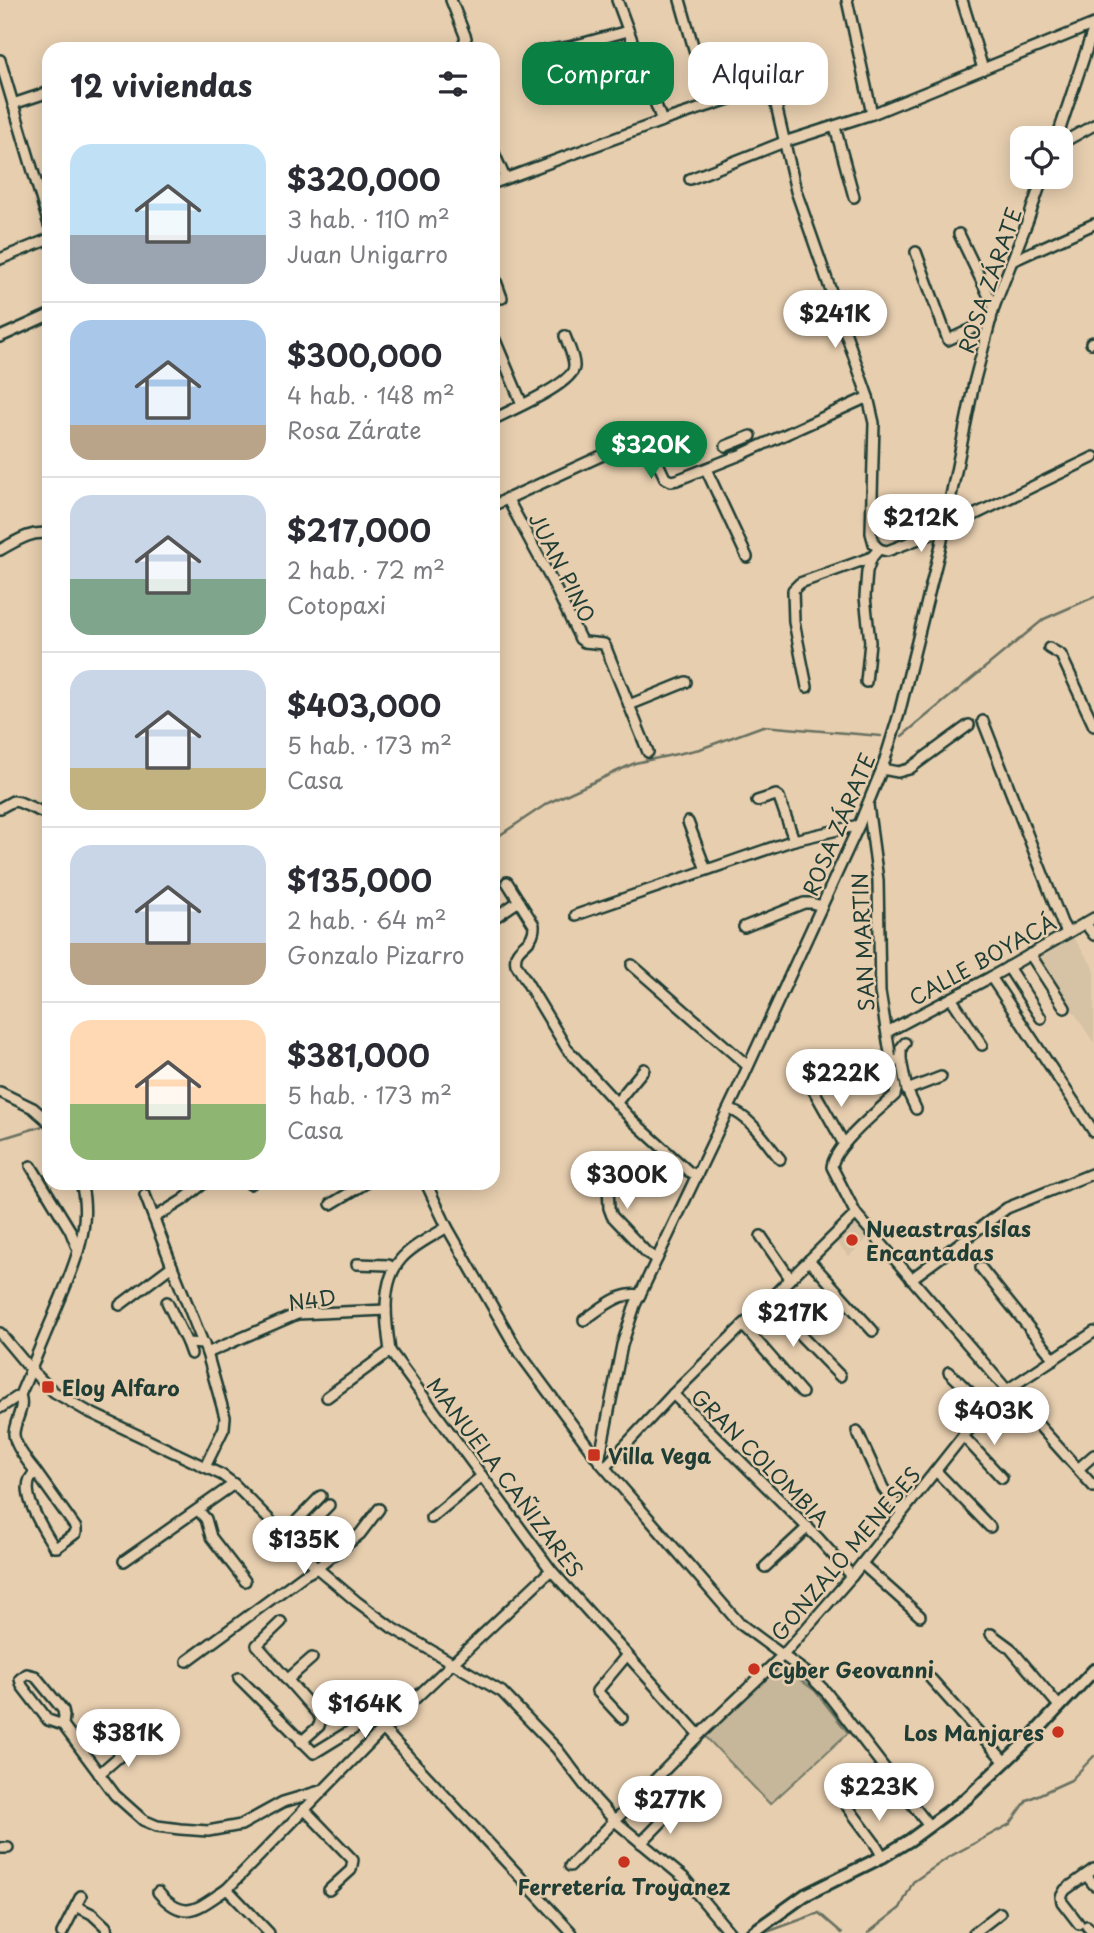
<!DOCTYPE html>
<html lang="es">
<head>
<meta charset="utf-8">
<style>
  :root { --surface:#fff; --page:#f7f7f7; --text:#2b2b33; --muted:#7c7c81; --line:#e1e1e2; --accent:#0b8043 }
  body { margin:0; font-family:"Playpen Sans",sans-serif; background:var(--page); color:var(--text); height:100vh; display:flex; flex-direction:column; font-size:26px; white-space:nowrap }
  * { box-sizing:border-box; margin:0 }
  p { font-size:23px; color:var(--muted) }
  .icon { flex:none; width:38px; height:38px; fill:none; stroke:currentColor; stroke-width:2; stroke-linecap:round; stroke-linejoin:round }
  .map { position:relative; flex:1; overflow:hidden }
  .panel { position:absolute; left:42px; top:42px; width:458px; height:1148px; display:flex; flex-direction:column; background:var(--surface); border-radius:21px; box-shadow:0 4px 18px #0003 }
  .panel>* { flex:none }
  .top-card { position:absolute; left:522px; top:42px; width:467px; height:63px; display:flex; gap:14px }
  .controls { position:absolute; left:1010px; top:126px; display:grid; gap:14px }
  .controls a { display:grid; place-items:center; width:63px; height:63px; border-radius:14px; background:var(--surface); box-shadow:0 4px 18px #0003; font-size:35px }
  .price { position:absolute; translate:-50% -60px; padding:0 16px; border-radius:24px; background:#fff; color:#222; font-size:23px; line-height:46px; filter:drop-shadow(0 2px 4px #0008) }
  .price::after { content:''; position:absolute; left:50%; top:42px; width:21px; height:16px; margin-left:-10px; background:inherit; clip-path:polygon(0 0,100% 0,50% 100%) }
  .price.on { background:var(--accent); color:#fff }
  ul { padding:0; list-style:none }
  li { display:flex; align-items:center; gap:21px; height:175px; padding:0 28px }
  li+li { border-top:2px solid var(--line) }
  li span { display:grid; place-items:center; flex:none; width:196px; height:140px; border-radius:21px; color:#555 }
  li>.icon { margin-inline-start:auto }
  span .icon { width:84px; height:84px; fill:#fffc; stroke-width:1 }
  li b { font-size:30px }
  h2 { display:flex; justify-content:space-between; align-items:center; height:84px; padding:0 28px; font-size:30px }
  .pill { padding:0 24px; border-radius:21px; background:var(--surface); box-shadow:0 4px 18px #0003; font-size:24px; line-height:63px }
  .pill.on { background:var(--accent); color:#fff }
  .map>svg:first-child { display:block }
</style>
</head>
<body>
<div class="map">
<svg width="1094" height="1933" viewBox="0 0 1094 1933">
  <rect width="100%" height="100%" fill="#e7ceaf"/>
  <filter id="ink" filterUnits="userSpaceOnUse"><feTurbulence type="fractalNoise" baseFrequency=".0143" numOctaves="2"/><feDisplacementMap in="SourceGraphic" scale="14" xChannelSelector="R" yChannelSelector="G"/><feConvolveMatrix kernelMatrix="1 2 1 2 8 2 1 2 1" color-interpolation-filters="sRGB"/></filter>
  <g filter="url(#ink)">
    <g fill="#d6c2a4">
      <polygon points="1073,937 1094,968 1094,1043 1039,959"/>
      <polygon points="855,1222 869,1237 849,1256 836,1242"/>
    </g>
    <polygon fill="#c6b69a" stroke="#727a67" stroke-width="2" points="779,1664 815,1691 848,1733 770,1804 705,1736"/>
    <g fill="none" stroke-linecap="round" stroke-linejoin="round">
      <g stroke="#687161" stroke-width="2.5">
        <polyline points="902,736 1044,619 1094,597"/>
        <polyline points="494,839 548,803 635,763 700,749 763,726 881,736"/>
        <polyline points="0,1139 46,1125"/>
        <polyline points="764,1933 819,1913 842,1933"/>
        <polyline points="868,1933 900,1908 913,1882 949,1857 1010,1824 1027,1800 1071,1780 1094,1756"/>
      </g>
      <g stroke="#1f3d34" stroke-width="14">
        <g id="minor">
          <polyline points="451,0 466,38 461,49"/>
          <polyline points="617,0 662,121"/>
          <polyline points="680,0 710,105"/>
          <polyline points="847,0 872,114"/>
          <polyline points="962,0 983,69"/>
          <polyline points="536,52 569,47 628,31"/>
          <polyline points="0,60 49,225"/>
          <polyline points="13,104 49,92"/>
          <polyline points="835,127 854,197"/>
          <polyline points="1057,138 1094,27"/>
          <polyline points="1060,144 1094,125"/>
          <polyline points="494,153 505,178"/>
          <polyline points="690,179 784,142 872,114 1094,24"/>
          <polyline points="494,183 662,121 763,88 769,89 773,92 796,191 868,397 874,423 871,533 874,544 879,549"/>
          <polyline points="959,234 994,307"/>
          <polyline points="916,252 948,340 991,320"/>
          <polyline points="0,259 49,239"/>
          <polyline points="1012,261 1094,224"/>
          <polyline points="494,276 502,298"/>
          <polyline points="0,337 49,315"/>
          <polyline points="495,340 522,404"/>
          <polyline points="1091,343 1094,342"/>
          <path d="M494,419C509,411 573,384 574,367C575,358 568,345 565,336"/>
          <polyline points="726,446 751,436"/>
          <polyline points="706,469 747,557"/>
          <polyline points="507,498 553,583 580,639 584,642 604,644 606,648 648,752"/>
          <polyline points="494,505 640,438 647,440 665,478 671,481 677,480 740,455 868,397"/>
          <polyline points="879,549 887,551 945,529 1094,457"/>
          <path d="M0,550C15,542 31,530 49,534"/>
          <polyline points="1049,648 1061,655 1094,726"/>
          <polyline points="866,682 870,642 865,597 867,571 872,557"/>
          <polyline points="807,687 794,622 793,590 800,583 872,557 879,549"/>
          <polyline points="629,705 686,682"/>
          <polyline points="983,721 1062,923 1067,932"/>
          <polyline points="882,769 898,772 909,769 969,725"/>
          <polyline points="757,801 776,795 779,797 794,840"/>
          <path d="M868,805L878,880L880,992L896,1090L895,1095C878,1111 834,1146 832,1167L856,1214L1007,1390L1094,1487"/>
          <polyline points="0,808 13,801 19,802 49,815"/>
          <polyline points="688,822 706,870"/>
          <path d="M507,882L534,925C535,947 512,944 516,964L567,1049L633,1121L688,1171L697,1176"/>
          <polyline points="576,915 794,840 859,825"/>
          <polyline points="494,918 519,901"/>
          <polyline points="1085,923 1094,935"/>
          <polyline points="744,927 804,903 811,903 822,906"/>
          <polyline points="1030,954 1065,1008"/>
          <polyline points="632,965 748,1066"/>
          <polyline points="1008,967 1041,1018"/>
          <polyline points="991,977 1094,1132"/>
          <polyline points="951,998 982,1045"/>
          <polyline points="887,1032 991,977 1094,918"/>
          <polyline points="901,1060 901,1048 905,1043"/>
          <polyline points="892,1061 901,1060 907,1090 941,1077"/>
          <polyline points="813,1089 844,1144"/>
          <polyline points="907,1090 916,1109"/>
          <polyline points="0,1092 33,1108 49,1122"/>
          <polyline points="617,1102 644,1069"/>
          <path d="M729,1109C751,1117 765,1141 780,1159"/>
          <polyline points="607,1162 609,1208 612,1216 647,1253 657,1259"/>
          <polyline points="31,1166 70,1230 78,1250"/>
          <polyline points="426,1183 447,1227 518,1351 599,1461 739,1623 808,1674 826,1692 929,1826"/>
          <polyline points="250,1184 252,1183"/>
          <polyline points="145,1195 172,1266 207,1353 225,1417 224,1428 205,1467"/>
          <polyline points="331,1204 366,1183"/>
          <polyline points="154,1218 183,1200 204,1183"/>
          <path d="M447,1227C432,1237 413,1245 401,1259C380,1283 386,1322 390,1351L551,1570L699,1735"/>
          <polyline points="761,1236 790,1278"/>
          <polyline points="809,1260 873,1331"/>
          <polyline points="357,1264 388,1265 394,1268"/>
          <polyline points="981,1268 1054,1359"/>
          <polyline points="911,1279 1007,1208 1094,1173"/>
          <polyline points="767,1301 840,1376"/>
          <polyline points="167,1302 187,1343 204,1344"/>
          <polyline points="120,1305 172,1266"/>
          <path d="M584,1320C601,1309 619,1291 640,1295"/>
          <polyline points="743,1325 802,1393"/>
          <polyline points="0,1333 31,1370 54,1392 87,1411 222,1475 234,1484 317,1568 356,1601 391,1627 502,1692 557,1749 595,1799 615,1821 684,1878 730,1933"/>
          <polyline points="187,1343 191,1354"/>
          <polyline points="207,1353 297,1314 386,1310"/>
          <polyline points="949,1372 988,1410"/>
          <polyline points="673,1394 818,1538 852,1576"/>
          <polyline points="327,1397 390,1351"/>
          <polyline points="0,1408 20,1395"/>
          <polyline points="857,1431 883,1488 902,1513"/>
          <polyline points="963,1436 1002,1478"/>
          <polyline points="599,1461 622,1345 635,1305 736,1093 859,825 882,769 899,714 941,545 974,383 994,307 1028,220 1043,177"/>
          <polyline points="605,1467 673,1394 856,1214"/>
          <polyline points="1078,1469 1094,1455"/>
          <polyline points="936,1471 990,1527"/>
          <path d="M36,1472C14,1487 44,1530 54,1547H57L76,1533V1528L36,1472C29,1464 13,1443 14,1433C15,1419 25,1409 20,1395C31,1370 41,1344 52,1319C69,1276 94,1231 81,1183"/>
          <polyline points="198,1510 206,1519 211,1537 245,1581"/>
          <polyline points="431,1518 482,1476"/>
          <polyline points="284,1534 321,1496"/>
          <polyline points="292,1542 329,1505"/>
          <polyline points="124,1561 234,1484"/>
          <polyline points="862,1564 920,1616"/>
          <polyline points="765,1567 808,1527"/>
          <polyline points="281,1622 257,1645 321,1718 319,1726 301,1742"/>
          <polyline points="991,1634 1010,1648 1059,1706"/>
          <polyline points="187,1661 304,1575 317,1568 360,1534 379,1509"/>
          <path d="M239,1678L314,1753C343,1736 372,1714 406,1707"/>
          <polyline points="931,1679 1005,1762"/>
          <polyline points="287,1680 312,1658"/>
          <polyline points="622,1718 597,1691 627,1655"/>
          <polyline points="63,1725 64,1716 63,1710 35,1676 27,1674 20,1679 22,1686 48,1720 63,1725 115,1795 143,1820 157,1826 180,1829 208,1831 241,1825 283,1802 320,1791"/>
          <polyline points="383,1729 572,1933"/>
          <polyline points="99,1774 137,1741"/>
          <polyline points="847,1806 876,1845 883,1857"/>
          <polyline points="304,1809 353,1860 351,1870 329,1890"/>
          <polyline points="641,1843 676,1807"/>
          <polyline points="0,1848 8,1848"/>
          <polyline points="570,1866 699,1735 783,1655 852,1576 963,1436 1007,1390 1094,1332"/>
          <polyline points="1086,1875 1094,1885"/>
          <path d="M158,1892C185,1924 199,1907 227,1889"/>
          <polyline points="76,1906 92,1914 106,1927 107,1933"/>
          <polyline points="1079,1924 1062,1902 1061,1897 1065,1890 1094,1869"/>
          <polyline points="1087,1926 1093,1933"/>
          <polyline points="62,1933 81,1896"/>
          <polyline points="269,1933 227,1889 383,1729 551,1570"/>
          <polyline points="974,1933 1000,1913"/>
        </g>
      </g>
      <g stroke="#1f3d34" stroke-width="16">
        <polyline id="tertiary" points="752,1933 805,1895 884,1856 910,1840 967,1798 1030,1738 1094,1670"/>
      </g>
      <use href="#minor" stroke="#e7ceaf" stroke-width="9"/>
      <use href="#tertiary" stroke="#e7ceaf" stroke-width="10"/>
    </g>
  </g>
  <g fill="#c8321e" stroke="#e7ceaf" stroke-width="2.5">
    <circle cx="852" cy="1240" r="7"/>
    <rect x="41" y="1380" width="14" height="14" rx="3.5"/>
    <rect x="587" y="1448" width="14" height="14" rx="3.5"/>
    <circle cx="754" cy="1669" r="7"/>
    <circle cx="1058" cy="1732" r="7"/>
    <circle cx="624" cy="1862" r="7"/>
  </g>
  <g text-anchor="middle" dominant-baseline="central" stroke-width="5" stroke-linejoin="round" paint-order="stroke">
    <g font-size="21" fill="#1f3d34" stroke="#e7ceaf">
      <text transform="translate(989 280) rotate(-71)">ROSA ZÁRATE</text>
      <text transform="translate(563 567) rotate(63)">JUAN PINO</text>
      <text transform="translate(838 824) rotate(-67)">ROSA ZÁRATE</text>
      <text transform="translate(862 942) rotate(-93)">SAN MARTIN</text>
      <text transform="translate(982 959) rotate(-29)">CALLE BOYACÁ</text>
      <text transform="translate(312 1299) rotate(-8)">N4D</text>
      <text transform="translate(761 1457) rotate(45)">GRAN COLOMBIA</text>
      <text transform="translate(506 1477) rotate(53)">MANUELA CAÑIZARES</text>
      <text transform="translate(845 1553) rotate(-50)">GONZALO MENESES</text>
    </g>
    <g font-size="21" font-weight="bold" fill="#1f3d34" stroke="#e7ceaf" text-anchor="start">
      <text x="866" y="1228">Nueastras Islas<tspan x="866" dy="24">Encantadas</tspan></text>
      <text x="62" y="1387">Eloy Alfaro</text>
      <text x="608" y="1455">Villa Vega</text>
      <text x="768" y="1669">Cyber Geovanni</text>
      <text x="1044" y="1732" text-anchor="end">Los Manjares</text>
      <text x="624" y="1886" text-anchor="middle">Ferretería Troyanez</text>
    </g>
  </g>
</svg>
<div class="controls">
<a><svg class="icon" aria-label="locate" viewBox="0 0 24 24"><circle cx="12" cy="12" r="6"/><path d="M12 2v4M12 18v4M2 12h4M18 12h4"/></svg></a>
</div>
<b class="price" style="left:835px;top:350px">$241K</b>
<b class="price on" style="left:651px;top:481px">$320K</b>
<b class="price" style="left:921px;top:554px">$212K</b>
<b class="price" style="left:841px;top:1109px">$222K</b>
<b class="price" style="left:627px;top:1211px">$300K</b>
<b class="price" style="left:793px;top:1349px">$217K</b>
<b class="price" style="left:994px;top:1447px">$403K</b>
<b class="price" style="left:304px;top:1576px">$135K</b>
<b class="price" style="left:365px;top:1740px">$164K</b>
<b class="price" style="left:128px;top:1769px">$381K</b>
<b class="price" style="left:879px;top:1823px">$223K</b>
<b class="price" style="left:670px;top:1836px">$277K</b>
<div class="top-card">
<a class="pill on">Comprar</a>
<a class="pill">Alquilar</a>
</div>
<section class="panel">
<h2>12 viviendas<svg class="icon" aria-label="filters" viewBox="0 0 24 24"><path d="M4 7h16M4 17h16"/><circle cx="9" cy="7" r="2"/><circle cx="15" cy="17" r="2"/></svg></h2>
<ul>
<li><span style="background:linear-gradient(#bfe0f5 65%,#9aa5b1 0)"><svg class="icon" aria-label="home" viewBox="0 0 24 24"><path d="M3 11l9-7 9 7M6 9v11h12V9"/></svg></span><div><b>$320,000</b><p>3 hab. · 110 m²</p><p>Juan Unigarro</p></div></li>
<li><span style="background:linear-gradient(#a9c7e8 75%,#b9a48a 0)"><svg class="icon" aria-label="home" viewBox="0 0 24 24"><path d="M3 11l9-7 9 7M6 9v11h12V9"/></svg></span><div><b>$300,000</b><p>4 hab. · 148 m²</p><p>Rosa Zárate</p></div></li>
<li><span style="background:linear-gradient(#c9d6e8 60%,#7fa58c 0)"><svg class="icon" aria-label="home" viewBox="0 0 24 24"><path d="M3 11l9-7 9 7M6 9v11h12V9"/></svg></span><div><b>$217,000</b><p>2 hab. · 72 m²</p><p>Cotopaxi</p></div></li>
<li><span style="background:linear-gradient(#c9d6e8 70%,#c2b280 0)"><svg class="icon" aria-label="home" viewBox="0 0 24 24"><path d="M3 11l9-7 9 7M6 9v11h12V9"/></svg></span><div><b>$403,000</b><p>5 hab. · 173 m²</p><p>Casa</p></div></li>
<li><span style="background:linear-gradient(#c9d6e8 70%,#b9a48a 0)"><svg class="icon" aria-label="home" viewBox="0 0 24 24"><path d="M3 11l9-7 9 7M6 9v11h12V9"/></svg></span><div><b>$135,000</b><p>2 hab. · 64 m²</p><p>Gonzalo Pizarro</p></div></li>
<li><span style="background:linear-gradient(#ffd9b3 60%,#8fb573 0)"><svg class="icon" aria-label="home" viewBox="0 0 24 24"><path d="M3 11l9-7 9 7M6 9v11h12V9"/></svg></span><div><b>$381,000</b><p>5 hab. · 173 m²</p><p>Casa</p></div></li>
</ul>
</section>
</div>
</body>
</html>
